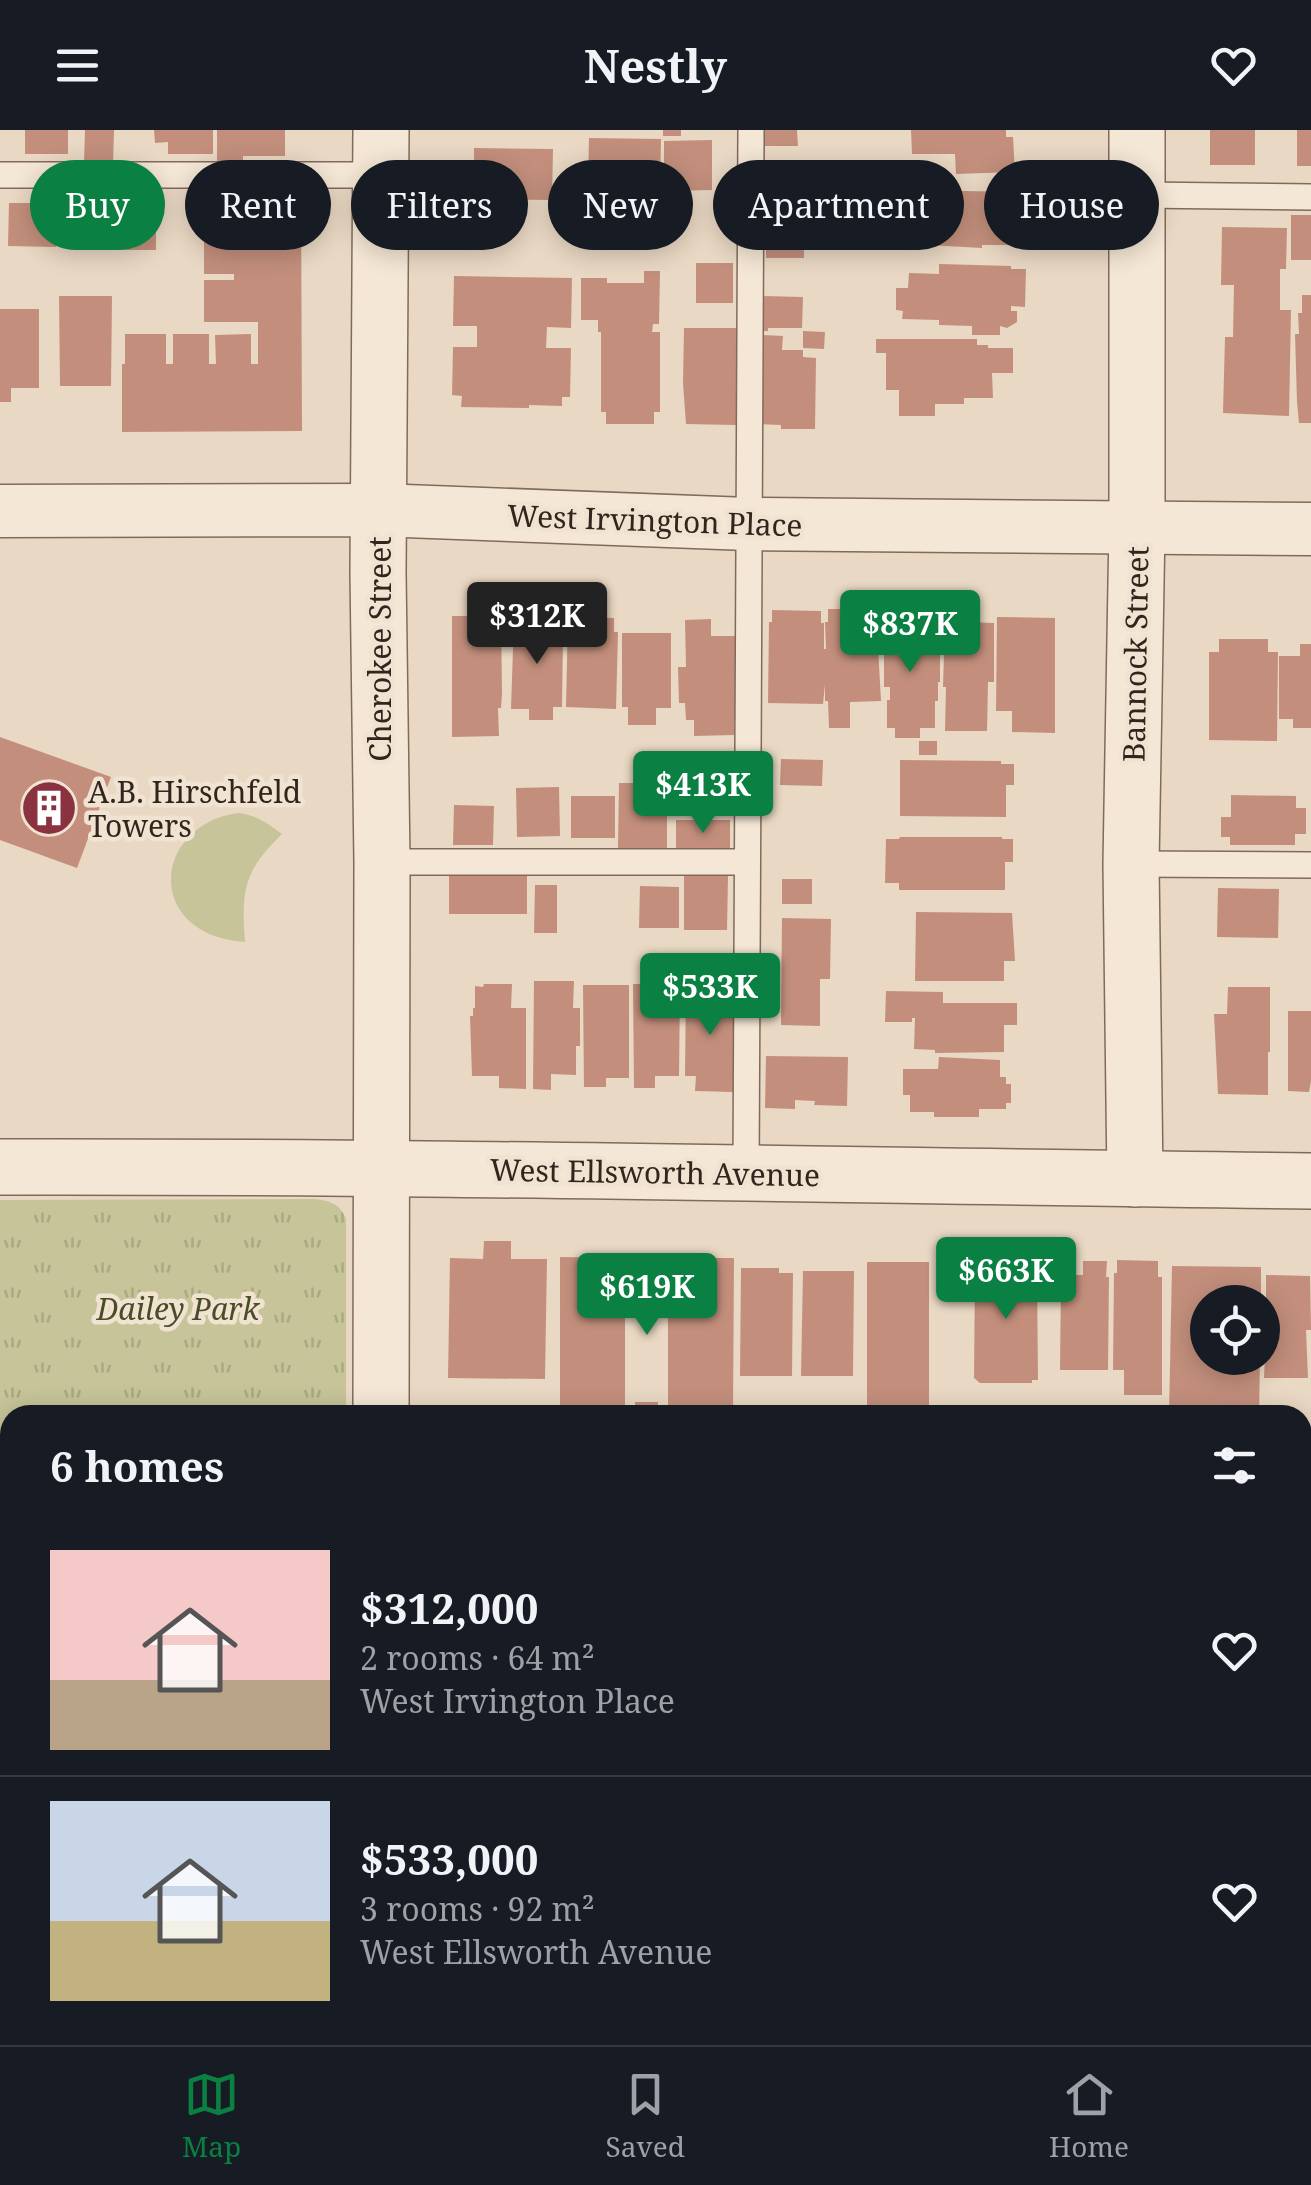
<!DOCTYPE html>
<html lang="en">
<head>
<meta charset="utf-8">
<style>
  :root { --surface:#171b24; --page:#242831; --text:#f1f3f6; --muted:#9ea1a6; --line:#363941; --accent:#0b8043 }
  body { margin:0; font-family:"Noto Serif",serif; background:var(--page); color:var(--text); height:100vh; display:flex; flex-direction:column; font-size:38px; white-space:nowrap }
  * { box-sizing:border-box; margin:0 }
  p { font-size:32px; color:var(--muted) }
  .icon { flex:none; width:55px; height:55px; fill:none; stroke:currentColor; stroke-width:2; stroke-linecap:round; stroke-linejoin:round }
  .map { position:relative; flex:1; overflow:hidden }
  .panel { position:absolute; left:0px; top:1275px; width:1312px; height:640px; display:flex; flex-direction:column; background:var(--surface); border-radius:30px 30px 0 0; box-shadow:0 5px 25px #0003 }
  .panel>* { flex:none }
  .guide { position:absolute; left:30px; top:30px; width:1252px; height:90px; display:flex; gap:20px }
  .controls { position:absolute; left:1190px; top:1155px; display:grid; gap:20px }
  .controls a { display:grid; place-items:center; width:90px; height:90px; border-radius:50%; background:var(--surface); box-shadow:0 5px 25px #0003; font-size:50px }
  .price { position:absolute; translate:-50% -85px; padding:0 22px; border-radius:10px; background:var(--accent); color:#fff; font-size:32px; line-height:65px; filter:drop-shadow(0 2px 5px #0008) }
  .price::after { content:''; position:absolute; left:50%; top:60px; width:30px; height:22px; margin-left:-15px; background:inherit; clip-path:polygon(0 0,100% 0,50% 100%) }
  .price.current { background:#222; color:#fff }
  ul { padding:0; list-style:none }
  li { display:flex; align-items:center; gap:30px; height:250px; padding:0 50px }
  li+li { border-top:2px solid var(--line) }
  li span { display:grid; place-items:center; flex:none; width:280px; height:200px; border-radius:0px; color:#555 }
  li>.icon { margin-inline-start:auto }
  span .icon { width:120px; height:120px; fill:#fffc; stroke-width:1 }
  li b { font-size:42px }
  h2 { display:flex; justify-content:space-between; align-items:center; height:120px; padding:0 50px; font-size:42px }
  .pill { padding:0 35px; border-radius:45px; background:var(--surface); box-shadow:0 5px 25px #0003; font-size:35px; line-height:90px }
  .pill.current { background:var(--accent); color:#fff }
  header { display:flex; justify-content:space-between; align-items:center; height:130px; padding:0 50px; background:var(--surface); font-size:45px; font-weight:700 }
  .dock { display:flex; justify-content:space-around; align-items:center; height:140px; border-top:2px solid var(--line); background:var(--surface); font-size:28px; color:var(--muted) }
  .dock a { display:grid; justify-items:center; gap:5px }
  .dock .current { color:var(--accent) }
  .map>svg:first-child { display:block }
</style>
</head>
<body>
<header><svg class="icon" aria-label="menu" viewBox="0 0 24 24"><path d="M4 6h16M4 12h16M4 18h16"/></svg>Nestly<svg class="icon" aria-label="heart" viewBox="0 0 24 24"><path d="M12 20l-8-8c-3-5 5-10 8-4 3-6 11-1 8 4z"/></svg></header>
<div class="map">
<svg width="1311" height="1915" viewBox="0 0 1311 1915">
  <defs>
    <pattern id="grass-tufts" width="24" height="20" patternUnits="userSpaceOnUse" patternTransform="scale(2.5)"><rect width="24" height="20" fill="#c6c498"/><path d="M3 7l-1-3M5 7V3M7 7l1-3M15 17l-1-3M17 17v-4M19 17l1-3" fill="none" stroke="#aba883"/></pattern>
  </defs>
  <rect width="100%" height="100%" fill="#e9d8c3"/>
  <path fill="url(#grass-tufts)" d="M314,1069C328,1070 341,1074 346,1089V1285H10V1675H0V1070Z"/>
  <g fill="#c6c498">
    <path d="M238,683C256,685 267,693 282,704C244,741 241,760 245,812C143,805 152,695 238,683Z"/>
    <polygon points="0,1531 10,1532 10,1634 0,1634"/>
  </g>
  <g fill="#c38f7c">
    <rect x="25" y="0" width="43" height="24"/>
    <polygon points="85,0 114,0 113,35 84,34"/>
    <polygon points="154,0 213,0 213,24 168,24 168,12 155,13"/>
    <polygon points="217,0 285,0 285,26 243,26 243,33 217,33"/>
    <rect x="663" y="0" width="18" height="6"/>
    <polygon points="759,0 797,0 798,16 759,16"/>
    <polygon points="911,0 1006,0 1006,7 1013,7 1015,42 956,44 955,24 912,24"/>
    <rect x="1210" y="0" width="45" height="35"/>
    <rect x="1297" y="0" width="14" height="36"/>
    <polygon points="589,8 661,9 660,53 588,52"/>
    <polygon points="712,10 712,60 664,61 664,11"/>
    <polygon points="474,18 553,19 552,70 475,69 475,62 467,62 467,49 474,49"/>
    <polygon points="301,56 302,301 122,302 122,234 125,234 125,204 166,204 166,234 173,234 173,204 209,204 209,234 216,234 215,205 251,204 251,234 258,234 258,192 204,192 204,150 234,150 234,144 204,144 204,106 235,106 235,101 204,101 204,58"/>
    <polygon points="910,60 1019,62 1018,91 1008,91 1008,115 982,115 982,118 910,114 910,101 895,101 895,76 910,76"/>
    <rect x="73" y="69" width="38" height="41"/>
    <polygon points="9,73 57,73 56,117 8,116"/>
    <rect x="1291" y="85" width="20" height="45"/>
    <rect x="766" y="95" width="38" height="33"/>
    <polygon points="1222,97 1287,98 1286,139 1280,139 1280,180 1291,180 1289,286 1223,283 1225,207 1233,207 1234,155 1221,155"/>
    <rect x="114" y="98" width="42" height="22"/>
    <rect x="696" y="133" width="37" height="40"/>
    <polygon points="939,134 1011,136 1011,139 1026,139 1025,177 1011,176 1011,181 1017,181 1017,192 1007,198 1000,196 1000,205 972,205 972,196 939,195 939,190 902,189 903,181 896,180 896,158 908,158 909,143 939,144"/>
    <polygon points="644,141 660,141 659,194 653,194 652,202 660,202 660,282 654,282 654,294 606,294 606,282 601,282 601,202 598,202 598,190 581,190 581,148 607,148 607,153 644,153"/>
    <polygon points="454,146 572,148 571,198 547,197 546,218 571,218 570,267 562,267 562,276 529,275 529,278 461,277 462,266 452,265 453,217 477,217 477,196 453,196"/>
    <polygon points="1302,165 1311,165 1311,293 1299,293 1297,272 1295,204 1299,204 1298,183 1302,183"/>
    <polygon points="59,166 112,166 111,256 60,256"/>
    <polygon points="762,166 803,167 802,198 768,198 768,201 760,201"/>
    <polygon points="0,179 39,179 39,258 11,258 11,272 0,272"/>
    <polygon points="684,198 738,198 736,295 686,294 683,253"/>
    <polygon points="803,201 825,202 824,219 803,218"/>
    <polygon points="763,205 783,206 782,220 803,220 803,227 816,228 815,299 781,299 781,295 759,294"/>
    <polygon points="876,209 977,209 977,215 988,215 988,218 1013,218 1013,243 992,243 993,268 964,268 964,274 935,274 935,286 899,286 899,260 886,260 886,223 876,223"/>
    <polygon points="828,479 871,479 873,517 878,517 881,571 850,572 850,598 829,598 828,571 825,571 825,554 823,574 768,573 769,492 772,492 772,480 821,481 821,493 824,493 824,519 826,519 825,492 828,492"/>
    <polygon points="887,482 905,482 905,493 933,493 933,519 940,519 940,552 938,552 938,571 935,571 935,598 920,598 920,608 895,608 895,598 887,598 887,570 890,570 890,557 884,557 884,495 887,495"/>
    <polygon points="947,482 967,483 967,492 994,493 994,552 988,552 987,601 945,601 946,557 943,557 945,493 947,493"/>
    <polygon points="452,486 501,486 502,564 501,578 498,578 499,606 452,607"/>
    <polygon points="568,487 614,488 614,502 618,502 616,579 566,577"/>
    <polygon points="997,487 1055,488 1055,603 1012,602 1012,581 996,581"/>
    <polygon points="514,488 557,488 557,503 563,503 562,577 553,577 553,590 529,590 529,579 511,579"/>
    <polygon points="711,489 711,506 737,506 738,590 734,590 734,605 694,606 694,590 686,590 685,573 679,573 678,537 686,537 685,490"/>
    <polygon points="622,503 671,503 671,578 656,578 656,595 628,595 628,577 622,577"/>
    <polygon points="1219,509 1268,509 1268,522 1278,522 1277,611 1209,610 1209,522 1219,522"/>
    <polygon points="1300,514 1311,514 1311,598 1293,598 1293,589 1279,589 1279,526 1300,526"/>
    <polygon points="0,607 111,647 77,738 0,710"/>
    <rect x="919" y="611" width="18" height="14"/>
    <polygon points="781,629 823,630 822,656 780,655"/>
    <polygon points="900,630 1001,631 1001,634 1014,634 1014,655 1006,655 1006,687 900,686"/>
    <polygon points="619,653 667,653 667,718 618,718"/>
    <polygon points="559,657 560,706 517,707 516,658"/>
    <polygon points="1231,665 1296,666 1296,678 1306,678 1306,704 1295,704 1295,715 1230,715 1230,707 1221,707 1221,687 1231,687"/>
    <rect x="571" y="666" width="44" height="42"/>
    <polygon points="454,675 494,676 493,715 453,715"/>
    <rect x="676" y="690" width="54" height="33"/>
    <polygon points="900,707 1002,707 1002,709 1013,709 1013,732 1005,732 1005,760 899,760 899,753 885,753 886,709 899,709"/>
    <rect x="449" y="743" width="78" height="41"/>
    <polygon points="684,746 728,746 727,800 684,800"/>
    <rect x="782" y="749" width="30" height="25"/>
    <polygon points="535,755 557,755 557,803 534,803"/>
    <polygon points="640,756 679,757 679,798 639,798"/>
    <polygon points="1218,758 1279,759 1278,808 1217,807"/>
    <polygon points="916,782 1012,783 1015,831 1004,831 1004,851 915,851"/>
    <polygon points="782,788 831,789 830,849 820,849 820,896 781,895"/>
    <polygon points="534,851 574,851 573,878 580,878 580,916 576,916 576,945 551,944 551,960 533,959"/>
    <polygon points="484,854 512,854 511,878 526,878 526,959 499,958 499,946 472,946 470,886 473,886 473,878 475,878 475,856 483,857"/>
    <polygon points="633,854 680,854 679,946 655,946 655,958 634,958"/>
    <polygon points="583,855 629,855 629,948 606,948 606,957 584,957"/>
    <polygon points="686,856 734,857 733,962 695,961 696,946 685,946"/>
    <polygon points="1228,857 1270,857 1270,922 1268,922 1268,965 1218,964 1214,884 1227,884"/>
    <polygon points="886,861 943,862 943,873 1017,873 1017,895 1004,895 1004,922 935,923 935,920 914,919 915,888 912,888 912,892 885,892"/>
    <polygon points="1288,881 1311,881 1311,951 1309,962 1288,961"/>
    <polygon points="766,926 848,927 847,976 814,975 815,971 795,970 795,979 765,978"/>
    <polygon points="939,927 1000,930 1000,947 1006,947 1006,954 1011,954 1011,973 1006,973 1006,979 979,979 979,987 934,987 934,982 910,982 910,965 903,965 903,939 938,939"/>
    <polygon points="484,1111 511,1111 511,1129 547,1129 545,1249 448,1248 450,1128 483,1129"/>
    <polygon points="560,1127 625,1128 625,1279 635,1279 635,1272 658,1272 658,1279 668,1279 668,1128 734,1128 733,1285 560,1285"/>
    <polygon points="982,1127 1026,1127 1026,1143 1037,1143 1038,1250 1032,1250 1032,1253 980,1253 974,1248 975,1141 982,1141"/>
    <polygon points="1117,1130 1158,1131 1158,1147 1162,1147 1162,1265 1124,1265 1124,1240 1113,1240 1114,1143 1117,1143"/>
    <polygon points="1083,1131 1107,1131 1106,1147 1109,1147 1108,1240 1060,1240 1061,1145 1083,1145"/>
    <rect x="867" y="1132" width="62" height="153"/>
    <polygon points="1172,1136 1261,1137 1261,1168 1266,1168 1266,1145 1310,1146 1311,1200 1306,1200 1308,1248 1264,1248 1266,1201 1262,1201 1262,1172 1208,1172 1208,1228 1260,1228 1259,1285 1169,1285"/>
    <polygon points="741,1138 779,1138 779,1143 793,1143 792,1246 740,1246"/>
    <polygon points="803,1141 854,1141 853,1246 801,1246"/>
    <rect x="1304" y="1401" width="7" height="43"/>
    <polygon points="1308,1519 1311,1519 1311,1607 1307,1607"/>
    <rect x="1302" y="1795" width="9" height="109"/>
    <polygon points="0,1887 10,1887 10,1905 14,1905 13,1915 0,1915"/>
    <rect x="253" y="1905" width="16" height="10"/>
    <polygon points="928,1905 976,1905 976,1915 929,1915"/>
    <rect x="1008" y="1905" width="23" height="10"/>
  </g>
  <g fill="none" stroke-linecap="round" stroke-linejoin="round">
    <g stroke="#816a5c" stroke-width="28">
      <g id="service">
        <polyline points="0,45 380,45"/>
        <polyline points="1139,65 1311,67"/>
        <polyline points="382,732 746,732"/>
        <polyline points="1131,734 1311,735"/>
        <polyline points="746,1044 751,0"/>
        <polyline points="1302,1375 1311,1375"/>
        <polyline points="57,1905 57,1915"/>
      </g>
    </g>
    <g stroke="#816a5c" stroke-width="55">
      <g id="minor">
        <polyline points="0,381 379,380 748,394 1311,399"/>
        <polyline points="0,1707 10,1707"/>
        <polyline points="1302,1707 1311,1707"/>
      </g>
    </g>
    <g stroke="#816a5c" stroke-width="58">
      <g id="tertiary">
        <path d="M0,1037C437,1036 874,1046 1311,1051"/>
        <polyline points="1135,1049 1131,734 1137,397 1137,0"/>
        <polyline points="381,1285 382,732 378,443 381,0"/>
        <polyline points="381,1915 381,1905"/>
      </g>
    </g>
    <use href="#service" stroke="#f5e7d5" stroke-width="25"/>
    <use href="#minor" stroke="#f5e7d5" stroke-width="52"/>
    <use href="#tertiary" stroke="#f5e7d5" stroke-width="55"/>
  </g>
  <defs>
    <g id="building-disc" transform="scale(2.875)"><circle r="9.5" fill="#8a323f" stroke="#f1e3d1"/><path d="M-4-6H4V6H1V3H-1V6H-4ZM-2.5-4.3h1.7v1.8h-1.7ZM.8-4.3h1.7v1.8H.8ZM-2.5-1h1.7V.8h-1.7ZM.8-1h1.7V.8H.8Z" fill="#fff"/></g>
  </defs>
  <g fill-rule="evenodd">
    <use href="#building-disc" x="49" y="678"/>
  </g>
  <g text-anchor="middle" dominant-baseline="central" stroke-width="9" stroke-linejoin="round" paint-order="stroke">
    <g font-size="30" fill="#32251e" stroke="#f1e3d1">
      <text transform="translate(655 390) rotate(2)">West Irvington Place</text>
      <text transform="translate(379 519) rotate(-90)">Cherokee Street</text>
      <text transform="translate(1135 524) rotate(-89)">Bannock Street</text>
      <text transform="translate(655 1042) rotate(1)">West Ellsworth Avenue</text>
    </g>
    <g font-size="30" fill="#32251e" stroke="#f1e3d1" text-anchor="start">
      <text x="88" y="661">A.B. Hirschfeld<tspan x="88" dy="34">Towers</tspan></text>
    </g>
    <g font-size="30" font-style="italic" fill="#494d27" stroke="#f1e3d1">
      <text x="178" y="1178">Dailey Park</text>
    </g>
  </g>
</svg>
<div class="controls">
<a><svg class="icon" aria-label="locate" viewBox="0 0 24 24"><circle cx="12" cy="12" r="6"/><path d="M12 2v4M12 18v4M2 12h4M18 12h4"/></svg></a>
</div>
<b class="price current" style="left:537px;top:537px">$312K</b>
<b class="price" style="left:910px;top:545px">$837K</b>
<b class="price" style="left:703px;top:706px">$413K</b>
<b class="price" style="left:710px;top:908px">$533K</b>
<b class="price" style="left:1006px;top:1192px">$663K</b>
<b class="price" style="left:647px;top:1208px">$619K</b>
<div class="guide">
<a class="pill current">Buy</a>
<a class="pill">Rent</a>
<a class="pill">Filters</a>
<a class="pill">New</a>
<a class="pill">Apartment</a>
<a class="pill">House</a>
</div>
<section class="panel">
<h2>6 homes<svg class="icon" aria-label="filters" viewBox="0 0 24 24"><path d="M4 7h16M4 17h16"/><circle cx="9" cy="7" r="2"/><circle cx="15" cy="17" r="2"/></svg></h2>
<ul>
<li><span style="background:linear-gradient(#f6c9c9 65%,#b9a48a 0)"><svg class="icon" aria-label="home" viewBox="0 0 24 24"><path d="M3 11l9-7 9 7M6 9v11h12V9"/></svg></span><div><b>$312,000</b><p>2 rooms · 64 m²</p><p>West Irvington Place</p></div><svg class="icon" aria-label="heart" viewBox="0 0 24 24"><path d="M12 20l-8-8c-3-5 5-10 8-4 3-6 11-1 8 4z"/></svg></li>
<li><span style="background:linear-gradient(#c9d6e8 60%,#c2b280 0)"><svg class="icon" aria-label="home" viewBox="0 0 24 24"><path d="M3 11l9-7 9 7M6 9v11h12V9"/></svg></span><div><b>$533,000</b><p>3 rooms · 92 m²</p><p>West Ellsworth Avenue</p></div><svg class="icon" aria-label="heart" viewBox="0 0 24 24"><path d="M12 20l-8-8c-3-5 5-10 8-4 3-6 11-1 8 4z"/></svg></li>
</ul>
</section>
</div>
<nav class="dock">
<a class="current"><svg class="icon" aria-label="map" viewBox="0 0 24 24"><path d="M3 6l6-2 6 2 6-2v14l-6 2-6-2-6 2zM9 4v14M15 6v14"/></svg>Map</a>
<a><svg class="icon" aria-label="saved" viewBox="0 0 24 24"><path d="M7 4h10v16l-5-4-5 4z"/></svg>Saved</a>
<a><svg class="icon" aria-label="home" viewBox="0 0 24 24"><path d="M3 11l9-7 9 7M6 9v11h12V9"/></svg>Home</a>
</nav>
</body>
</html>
